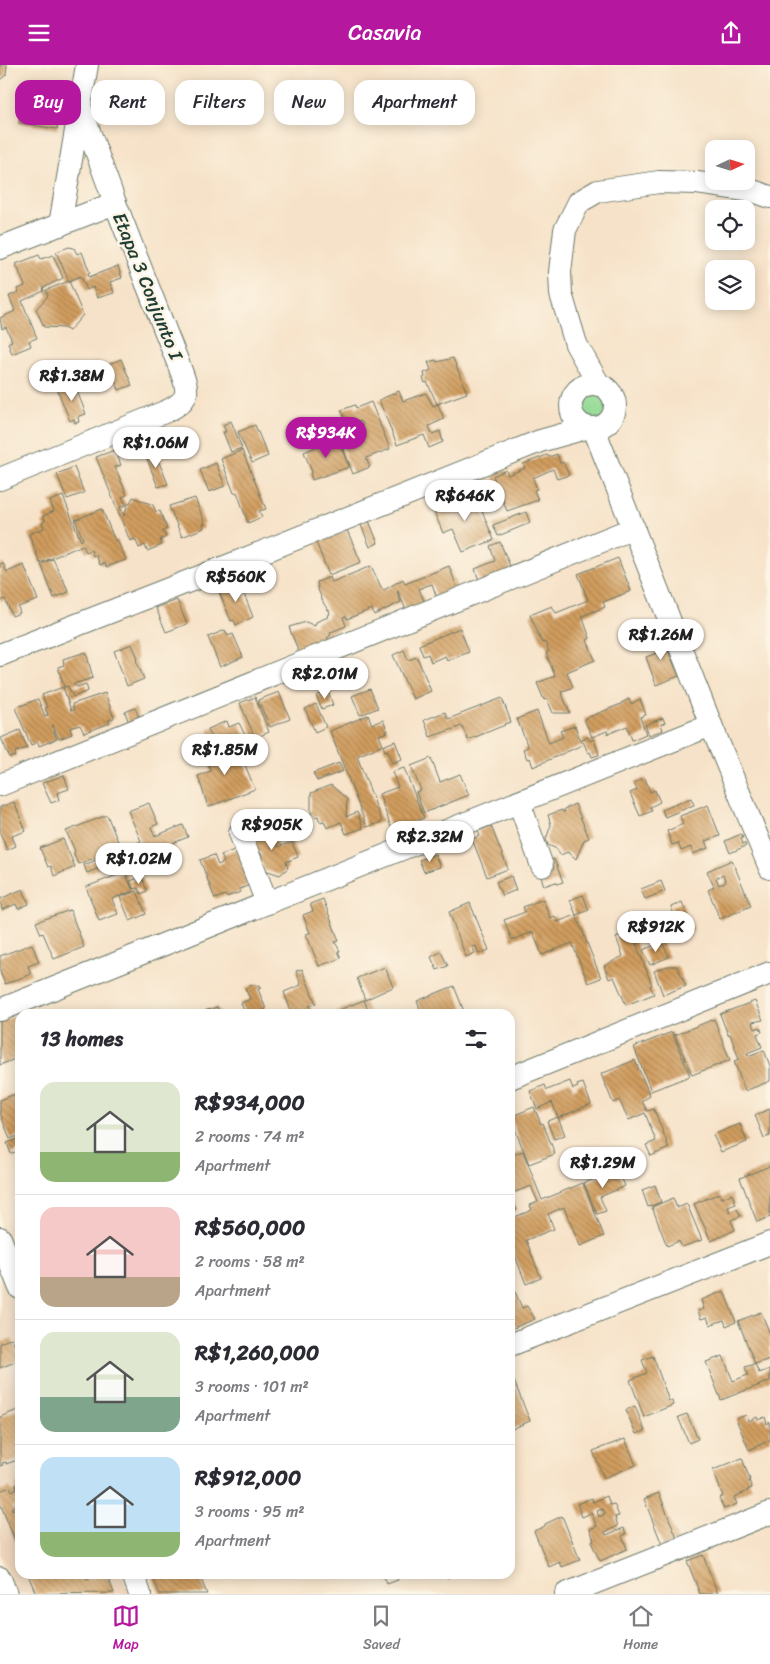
<!DOCTYPE html>
<html lang="en">
<head>
<meta charset="utf-8">
<style>
  :root { --surface:#fff; --page:#f2f2f3; --text:#2b2b33; --muted:#7c7c81; --line:#e1e1e2; --accent:#b5179e }
  body { margin:0; font-family:Sriracha,sans-serif; background:var(--page); color:var(--text); height:100vh; display:flex; flex-direction:column; font-size:19px; white-space:nowrap }
  * { box-sizing:border-box; margin:0 }
  p { font-size:16px; color:var(--muted) }
  .icon { flex:none; width:28px; height:28px; fill:none; stroke:currentColor; stroke-width:2; stroke-linecap:round; stroke-linejoin:round }
  .map { position:relative; flex:1; overflow:hidden }
  .details { position:absolute; left:15px; top:944px; width:500px; height:570px; display:flex; flex-direction:column; background:var(--surface); border-radius:15px; box-shadow:0 2px 12px #0003 }
  .details>* { flex:none }
  .top-card { position:absolute; left:15px; top:15px; width:500px; height:45px; display:flex; gap:10px }
  .needle { width:32px; rotate:86deg }
  .tools { position:absolute; left:705px; top:75px; display:grid; gap:10px }
  .tools a { display:grid; place-items:center; width:50px; height:50px; border-radius:10px; background:var(--surface); box-shadow:0 2px 12px #0003; font-size:25px }
  .price { position:absolute; translate:-50% -42px; padding:0 11px; border-radius:18px; background:#fff; color:#222; font-size:16px; line-height:32px; filter:drop-shadow(0 1px 2px #0008) }
  .price::after { content:''; position:absolute; left:50%; top:30px; width:15px; height:11px; margin-left:-8px; background:inherit; clip-path:polygon(0 0,100% 0,50% 100%) }
  .price.selected { background:var(--accent); color:#fff }
  ul { padding:0; list-style:none }
  li { display:flex; align-items:center; gap:15px; height:125px; padding:0 25px }
  li+li { border-top:1px solid var(--line) }
  li span { display:grid; place-items:center; flex:none; width:140px; height:100px; border-radius:15px; color:#555 }
  li>.icon { margin-inline-start:auto }
  span .icon { width:60px; height:60px; fill:#fffc; stroke-width:1 }
  li b { font-size:21px }
  h2 { display:flex; justify-content:space-between; align-items:center; height:60px; padding:0 25px; font-size:21px }
  .chip { padding:0 18px; border-radius:15px; background:var(--surface); box-shadow:0 2px 12px #0003; font-size:18px; line-height:45px }
  .chip.selected { background:var(--accent); color:#fff }
  header { display:flex; justify-content:space-between; align-items:center; height:65px; padding:0 25px; background:var(--accent); color:#fff; font-size:22px; font-weight:600 }
  .dock { display:flex; justify-content:space-around; align-items:center; height:70px; border-top:1px solid var(--line); background:var(--surface); font-size:14px; color:var(--muted) }
  .dock a { display:grid; justify-items:center; gap:2px }
  .dock .selected { color:var(--accent) }
  .map>svg:first-child { display:block }
</style>
</head>
<body>
<header><svg class="icon" aria-label="menu" viewBox="0 0 24 24"><path d="M4 6h16M4 12h16M4 18h16"/></svg>Casavia<svg class="icon" aria-label="share" viewBox="0 0 24 24"><path d="M12 15V3M7 8l5-5 5 5M5 13v7h14v-7"/></svg></header>
<div class="map">
<svg width="770" height="1529" viewBox="0 0 770 1529">
  <defs>
    <pattern id="building-back-hatch" width="6" height="6" patternUnits="userSpaceOnUse" patternTransform="scale(1.25)"><rect width="6" height="6" fill="#d19d5e"/><path d="M-1 5l2 2M0 0l6 6M5-1l2 2" fill="none" stroke="#a9814e"/></pattern>
  </defs>
  <rect width="100%" height="100%" fill="#fcf5e5"/>
  <filter id="ink" filterUnits="userSpaceOnUse"><feTurbulence type="fractalNoise" baseFrequency=".02" numOctaves="2"/><feDisplacementMap in="SourceGraphic" scale="10" xChannelSelector="R" yChannelSelector="G"/><feConvolveMatrix kernelMatrix="1 2 1 2 8 2 1 2 1" color-interpolation-filters="sRGB"/></filter>
  <filter id="wash" filterUnits="userSpaceOnUse"><feTurbulence type="fractalNoise" baseFrequency=".0096" numOctaves="4" result="noise"/><feDisplacementMap in="SourceGraphic" scale="20" xChannelSelector="R" yChannelSelector="G"/><feGaussianBlur stdDeviation="1.12" result="paint"/><feColorMatrix in="noise" values="0 0 0 0 0 0 0 0 0 0 0 0 0 0 0 0 0 1.4 0 .05"/><feComposite in="paint" operator="in"/></filter>
  <g filter="url(#wash)">
    <rect width="100%" height="100%" fill="#f6e2c8"/>
    <polygon fill="#ebd3b9" points="0,1203 20,1253 20,1509 122,1509 130,1529 17,1529 0,1488"/>
    <circle fill="#93da94" stroke="#598c64" cx="593" cy="339" r="17"/>
    <g id="blocks">
      <g fill="url(#building-back-hatch)" fill-rule="evenodd">
        <polygon points="0,0 7,0 6,10 0,15"/>
        <polygon points="54,25 69,28 65,48 57,46 56,53 59,53 57,64 19,58 20,48 46,51 51,29 53,29"/>
        <polygon points="69,182 74,183 77,189 82,187 90,208 88,208 89,212 118,201 122,213 110,217 114,228 97,233 93,222 87,225 81,211 69,216 83,250 69,266 64,263 44,262 36,244 48,231 46,225 69,216 56,187"/>
        <polygon points="39,190 41,194 53,190 63,213 43,223 44,226 22,236 37,273 29,276 31,281 12,289 8,278 12,276 6,262 2,264 0,253 15,246 9,231 19,227 17,224 25,221 16,199"/>
        <polygon points="453,293 467,328 437,339 427,317 425,318 423,313 425,312 424,308 431,305 428,297 436,295 437,297"/>
        <polygon points="121,294 132,320 119,325 109,299"/>
        <polygon points="74,318 86,349 79,351 78,353 79,357 75,358 74,354 70,356 57,324"/>
        <polygon points="399,326 403,336 426,328 433,341 438,339 444,354 429,361 432,369 440,366 443,377 429,383 424,370 397,380 379,335"/>
        <polygon points="371,337 390,384 366,393 370,402 353,409 338,370 363,360 361,356 355,358 354,353 346,356 341,345 355,340 356,343"/>
        <polygon points="231,356 242,383 231,387 223,367 226,367 223,360"/>
        <polygon points="255,360 268,391 252,398 238,367"/>
        <polygon points="337,373 349,402 312,415 310,408 312,407 304,387"/>
        <polygon points="115,385 121,400 115,402 127,430 122,432 126,440 120,442 124,451 128,438 130,438 133,432 153,440 156,447 160,446 167,464 163,466 166,472 160,475 162,480 147,486 145,480 139,483 135,474 130,476 96,392"/>
        <polygon points="154,385 168,419 158,422 145,389"/>
        <polygon points="242,385 266,444 259,446 262,452 248,458 237,427 234,428 221,394"/>
        <polygon points="557,389 560,398 563,397 569,410 557,414 553,404 533,413 537,424 534,425 538,435 507,446 493,411 506,405 508,410 525,403 523,399 547,390 549,392"/>
        <polygon points="216,398 225,421 209,427 200,405"/>
        <polygon points="74,402 84,428 67,434 57,409"/>
        <polygon points="467,427 475,429 494,475 463,487 453,464 443,468 435,449 436,443 444,440 450,441 457,438 462,430"/>
        <polygon points="63,431 81,476 83,474 75,455 102,444 115,476 117,475 126,495 106,502 105,498 100,500 96,490 93,491 91,485 86,487 83,480 40,498 29,469 44,463 42,458 45,456 43,451 54,446 50,436"/>
        <polygon points="195,433 205,459 203,459 204,463 182,472 169,441"/>
        <polygon points="526,447 530,458 498,471 493,460"/>
        <polygon points="369,456 378,478 370,482 361,460"/>
        <polygon points="347,465 361,497 329,510 316,477"/>
        <polygon points="500,477 512,506 480,518 475,504 495,496 490,481"/>
        <polygon points="618,493 631,526 603,537 605,542 582,551 590,573 587,575 595,595 567,607 573,622 561,627 570,648 553,648 547,634 544,635 537,618 555,611 546,588 549,586 545,577 542,578 530,550 552,541 556,548 588,535 578,509"/>
        <polygon points="53,494 69,527 54,533 41,499"/>
        <polygon points="3,498 7,507 24,500 38,535 18,542 20,548 12,551 5,534 0,536 0,499"/>
        <polygon points="371,501 382,524 384,525 403,514 405,519 449,501 458,525 437,533 432,519 426,521 419,524 425,538 406,545 398,526 397,527 401,537 374,550 372,544 347,554 346,551 343,552 346,561 331,567 330,571 327,573 330,578 301,593 289,562 306,557 315,561 316,557 328,552 327,550 330,549 329,545 328,545 324,539 317,522 318,521 317,517 330,512 332,517"/>
        <polygon points="239,516 253,552 236,560 234,555 231,556 218,524"/>
        <polygon points="177,535 187,559 166,567 156,543"/>
        <polygon points="460,563 469,587 447,596 445,591 431,597 428,589 423,591 419,580"/>
        <polygon points="225,565 228,571 233,569 243,592 220,602 208,572"/>
        <polygon points="660,567 679,611 656,620 646,592 657,588 654,579 650,581 647,571"/>
        <polygon points="132,579 138,593 136,595 144,614 127,621 114,586"/>
        <polygon points="404,585 408,595 417,592 431,626 413,634 393,590"/>
        <polygon points="86,587 93,613 73,619 77,622 86,619 88,626 73,632 68,621 64,622 58,602 64,600 63,594"/>
        <polygon points="63,622 71,646 74,645 72,639 105,628 114,653 108,655 110,658 84,668 80,660 70,663 72,669 59,674 53,660 52,661 57,674 39,681 38,677 31,680 15,643 38,634 45,651 48,650 45,643 47,642 42,630"/>
        <polygon points="370,624 378,643 360,650 352,631"/>
        <polygon points="328,626 333,640 322,644 316,631"/>
        <polygon points="279,627 290,654 270,662 258,635"/>
        <polygon points="255,632 269,667 255,673 240,638"/>
        <polygon points="502,633 511,657 504,659 505,660 468,675 462,661 430,672 424,655 445,647 448,654"/>
        <polygon points="629,634 631,639 640,634 646,650 640,652 646,669 632,675 627,661 608,669 607,666 592,672 584,654 621,639 621,638"/>
        <polygon points="316,639 326,662 315,667 305,644"/>
        <polygon points="135,643 140,654 129,658 125,647"/>
        <polygon points="537,646 549,678 563,672 560,666 575,661 582,680 533,702 530,693 527,694 523,684 528,682 517,654"/>
        <polygon points="368,650 372,659 383,655 388,667 379,670 383,680 357,691 382,757 367,762 330,666"/>
        <polygon points="663,653 665,658 661,659 663,665 649,670 645,660"/>
        <polygon points="227,656 229,662 239,658 245,670 215,682 208,664"/>
        <polygon points="20,665 27,683 15,687 16,691 10,693 1,673"/>
        <polygon points="588,672 590,676 594,674 599,690 592,692 590,687 588,688 582,674"/>
        <polygon points="395,676 402,694 392,698 387,685 385,686 383,681"/>
        <polygon points="227,680 228,685 237,681 255,724 208,742 198,711 211,706 204,689"/>
        <polygon points="431,693 440,717 460,709 469,730 424,748 416,727 421,725 411,701"/>
        <polygon points="339,698 343,706 317,716 313,708"/>
        <polygon points="404,703 424,753 392,765 379,729 398,722 392,707"/>
        <polygon points="64,710 69,724 57,728 59,735 51,738 42,718"/>
        <polygon points="645,713 650,727 655,725 660,737 650,742 652,746 640,751 630,728 637,725 634,718"/>
        <polygon points="331,720 347,734 346,752 357,747 363,763 346,769 341,757 327,763 324,756 320,757 318,751 316,752 311,748 311,728"/>
        <polygon points="691,733 694,740 665,752 662,745"/>
        <polygon points="14,737 26,766 12,771 16,781 7,785 0,768 0,742"/>
        <polygon points="149,738 158,759 151,762 155,771 183,760 188,772 173,778 175,784 144,796 137,778 141,776 128,746"/>
        <polygon points="575,739 589,773 584,775 576,794 568,787 560,790 557,784 548,780 546,774 551,760 548,750 562,745 563,747 565,747 564,744"/>
        <polygon points="708,740 720,771 705,776 708,783 693,789 691,782 681,786 678,778 672,780 667,766 683,759 680,751"/>
        <polygon points="107,750 121,784 106,791 109,799 87,808 84,800 101,793 100,791 78,799 74,789 75,786 66,766"/>
        <polygon points="270,760 275,771 273,775 276,776 278,782 292,777 298,792 286,797 288,803 280,810 265,805 258,792 262,790 260,787 257,789 249,769"/>
        <polygon points="491,761 508,804 487,812 472,774 480,771 478,766"/>
        <polygon points="741,769 743,773 741,773 743,779 745,778 746,781 730,788 725,776"/>
        <polygon points="63,774 75,802 54,811 51,801 48,802 40,783"/>
        <polygon points="237,784 252,819 240,824 241,827 226,832 225,830 215,834 200,795 214,790 218,800 224,797 221,790"/>
        <polygon points="435,789 440,802 424,807 419,795"/>
        <polygon points="554,794 563,817 557,819 556,817 544,821 537,799"/>
        <path d="M732,795L751,841L720,854L708,825L714,822L707,806ZM723,810L726,817L719,820L716,813Z"/>
        <polygon points="125,807 133,826 112,834 118,849 99,856 86,822"/>
        <polygon points="511,811 516,825 502,831 496,817"/>
        <polygon points="142,812 147,826 141,829 138,823 133,824 130,816"/>
        <polygon points="661,816 665,826 645,834 641,824"/>
        <polygon points="23,824 29,839 18,844 16,839 2,845 0,834"/>
        <polygon points="137,826 146,849 130,856 120,832"/>
        <polygon points="583,830 589,845 576,850 570,835"/>
        <polygon points="323,834 339,876 335,877 340,886 338,886 341,893 319,901 306,869 310,868 303,850 313,846 310,839"/>
        <polygon points="543,834 550,853 555,851 557,857 576,850 601,913 588,918 572,878 542,890 533,867 512,875 504,855 525,847 523,842"/>
        <polygon points="682,837 693,865 682,869 671,842"/>
        <polygon points="470,838 489,885 479,889 476,881 472,882 475,888 466,892 449,847"/>
        <polygon points="70,845 84,882 54,894 43,868 41,869 36,857"/>
        <polygon points="631,866 652,920 650,921 654,929 626,940 614,912 609,914 604,901 623,891 616,872"/>
        <polygon points="662,877 669,892 650,900 643,885"/>
        <polygon points="32,879 39,897 28,901 31,909 5,919 0,907 0,891"/>
        <polygon points="441,887 448,901 437,905 431,892"/>
        <polygon points="667,901 677,901 686,921 663,930 654,906"/>
        <polygon points="385,902 393,922 365,935 357,913"/>
        <polygon points="302,904 316,939 309,941 312,945 303,949 292,949 284,927 301,920 296,906"/>
        <polygon points="255,919 256,921 259,920 261,923 258,924 266,944 256,949 245,949 241,938 250,934 245,923"/>
        <polygon points="454,921 465,949 422,949 417,936"/>
        <polygon points="364,935 369,947 329,949"/>
        <polygon points="755,936 763,955 752,957 755,964 760,962 762,967 757,969 762,982 747,988 748,991 764,985 770,1001 770,1016 745,1026 734,996 739,994 730,969 728,970 720,949"/>
        <polygon points="217,942 221,949 198,949 209,944 209,945"/>
        <polygon points="20,949 20,992 0,1000 0,957"/>
        <polygon points="714,954 730,995 692,1010 675,970"/>
        <polygon points="672,967 690,1011 651,1026 634,982"/>
        <polygon points="635,995 650,1031 642,1036 647,1046 654,1044 669,1083 651,1091 646,1080 656,1076 645,1048 629,1055 619,1035 613,1038 601,1009"/>
        <polygon points="570,1016 573,1024 578,1022 577,1020 583,1018 591,1039 558,1053 552,1037 537,1044 530,1026 545,1020 547,1025"/>
        <polygon points="20,1027 20,1070 10,1074 0,1048 0,1035"/>
        <polygon points="534,1042 541,1059 543,1058 555,1089 529,1099 510,1052"/>
        <polygon points="770,1044 770,1071 764,1073 755,1050"/>
        <polygon points="558,1052 565,1070 554,1074 547,1056"/>
        <polygon points="740,1059 747,1077 721,1087 713,1070"/>
        <polygon points="20,1073 20,1085 11,1089 7,1078"/>
        <polygon points="523,1086 542,1135 583,1118 604,1171 580,1181 564,1142 548,1149 554,1164 526,1175 541,1213 526,1219 510,1178 512,1178 510,1172 510,1154 532,1145 530,1140 538,1137 531,1121 510,1129 510,1091"/>
        <polygon points="770,1101 770,1152 757,1157 740,1113"/>
        <polygon points="618,1105 625,1121 600,1132 606,1146 597,1149 584,1118"/>
        <polygon points="655,1120 661,1137 648,1142 642,1125"/>
        <polygon points="720,1128 722,1133 732,1129 736,1139 728,1142 730,1147 737,1144 741,1151 731,1155 735,1165 711,1176 694,1139"/>
        <polygon points="673,1133 677,1143 687,1139 702,1175 682,1182 679,1176 667,1181 652,1142"/>
        <polygon points="512,1134 517,1145 510,1148 510,1135"/>
        <polygon points="513,1222 522,1243 527,1241 535,1254 511,1264 510,1224"/>
        <polygon points="724,1226 736,1257 726,1261 724,1255 710,1260 707,1252 701,1254 698,1246 704,1244 701,1235"/>
        <polygon points="761,1247 770,1269 770,1294 755,1299 759,1308 770,1304 770,1316 721,1335 706,1297 723,1291 733,1316 748,1310 745,1302 755,1299 738,1256"/>
        <polygon points="12,1273 20,1295 0,1303 0,1278"/>
        <polygon points="653,1291 669,1336 672,1336 673,1340 644,1352 630,1315 647,1308 642,1295"/>
        <polygon points="510,1311 512,1311 530,1356 510,1365"/>
        <polygon points="635,1341 645,1366 636,1369 626,1345"/>
        <polygon points="20,1344 20,1394 6,1399 6,1397 2,1398 3,1400 0,1401 0,1352"/>
        <polygon points="687,1349 698,1374 689,1378 678,1352"/>
        <polygon points="746,1350 749,1356 757,1352 758,1355 765,1352 767,1359 770,1357 770,1375 749,1385 736,1354"/>
        <polygon points="625,1374 636,1400 604,1413 593,1386"/>
        <polygon points="742,1393 750,1415 749,1415 752,1423 747,1425 748,1426 734,1432 737,1439 724,1444 719,1433 723,1431 713,1405"/>
        <polygon points="20,1418 20,1439 11,1443 12,1445 20,1442 20,1488 0,1438 0,1426 10,1422 12,1426 17,1424 16,1420"/>
        <polygon points="659,1428 678,1476 663,1482 644,1434"/>
        <path d="M607,1431L610,1440L614,1439L619,1451L615,1452L618,1461L605,1467L606,1470L624,1463L626,1469L622,1471L627,1484L600,1496L592,1479V1476L594,1475L590,1464L597,1461L591,1448L582,1452L577,1439L592,1433L593,1437ZM603,1444L605,1449L599,1452L597,1446Z"/>
        <polygon points="562,1451 580,1495 562,1502 560,1497 549,1502 534,1466 545,1461 545,1459"/>
        <polygon points="703,1490 705,1496 718,1529 700,1529 687,1496"/>
        <polygon points="38,1509 85,1509 87,1515 102,1509 107,1509 114,1528 36,1529 29,1512"/>
        <polygon points="151,1509 199,1509 207,1529 160,1529"/>
        <polygon points="383,1509 396,1509 398,1515 387,1519"/>
        <polygon points="445,1509 457,1509 447,1513"/>
      </g>
    </g>
  </g>
  <g filter="url(#ink)">
    <use href="#blocks" fill-opacity="0" stroke="#6a7768" stroke-width="1"/>
    <g fill="none" stroke-linecap="round" stroke-linejoin="round">
      <g stroke="#6a7768" stroke-width="24">
        <g id="minor">
          <polyline points="60,160 87,0"/>
          <polyline points="0,183 115,138"/>
          <circle cx="593" cy="341" r="22"/>
          <polyline points="599,320 576,279 561,229 560,207 565,165 579,137 598,126 659,117 697,118 753,126 770,132"/>
          <polyline points="594,364 711,660 770,803"/>
          <path d="M0,414L167,346C191,334 189,327 180,303L115,138L81,44"/>
          <polyline points="0,590 230,500 540,376 586,363"/>
          <polyline points="0,720 634,463"/>
          <polyline points="519,737 542,801"/>
          <polyline points="240,768 267,838"/>
          <polyline points="0,945 711,660"/>
          <polyline points="510,1013 770,908"/>
          <polyline points="0,1173 20,1223"/>
          <polyline points="510,1280 770,1178"/>
          <polyline points="133,1509 140,1529"/>
          <polyline points="0,1513 6,1529"/>
          <polyline points="566,1529 770,1448"/>
        </g>
      </g>
      <use href="#minor" stroke="#fff" stroke-width="22"/>
    </g>
  </g>
  <g text-anchor="middle" dominant-baseline="central" stroke-width="5" stroke-linejoin="round" paint-order="stroke">
    <g font-size="19" fill="#1f3d34" stroke="#fcf5e5">
      <text transform="translate(148 221) rotate(68)">Etapa 3 Conjunto I</text>
    </g>
  </g>
</svg>
<div class="tools">
<a><svg class="needle" viewBox="-14 -14 28 28"><path d="M0-13l5 13h-10z" fill="#e53935"/><path d="M0 13l5-13h-10z" fill="#7c7c81"/></svg></a>
<a><svg class="icon" aria-label="locate" viewBox="0 0 24 24"><circle cx="12" cy="12" r="6"/><path d="M12 2v4M12 18v4M2 12h4M18 12h4"/></svg></a>
<a><svg class="icon" aria-label="layers" viewBox="0 0 24 24"><path d="M12 4l9 5-9 5-9-5zM3 14l9 5 9-5"/></svg></a>
</div>
<b class="price" style="left:72px;top:337px">R$1.38M</b>
<b class="price selected" style="left:326px;top:394px">R$934K</b>
<b class="price" style="left:156px;top:404px">R$1.06M</b>
<b class="price" style="left:465px;top:457px">R$646K</b>
<b class="price" style="left:236px;top:538px">R$560K</b>
<b class="price" style="left:661px;top:596px">R$1.26M</b>
<b class="price" style="left:325px;top:635px">R$2.01M</b>
<b class="price" style="left:225px;top:711px">R$1.85M</b>
<b class="price" style="left:272px;top:786px">R$905K</b>
<b class="price" style="left:430px;top:798px">R$2.32M</b>
<b class="price" style="left:139px;top:820px">R$1.02M</b>
<b class="price" style="left:656px;top:888px">R$912K</b>
<b class="price" style="left:603px;top:1124px">R$1.29M</b>
<div class="top-card">
<a class="chip selected">Buy</a>
<a class="chip">Rent</a>
<a class="chip">Filters</a>
<a class="chip">New</a>
<a class="chip">Apartment</a>
</div>
<section class="details">
<h2>13 homes<svg class="icon" aria-label="filters" viewBox="0 0 24 24"><path d="M4 7h16M4 17h16"/><circle cx="9" cy="7" r="2"/><circle cx="15" cy="17" r="2"/></svg></h2>
<ul>
<li><span style="background:linear-gradient(#dfe7d0 70%,#8fb573 0)"><svg class="icon" aria-label="home" viewBox="0 0 24 24"><path d="M3 11l9-7 9 7M6 9v11h12V9"/></svg></span><div><b>R$934,000</b><p>2 rooms · 74 m²</p><p>Apartment</p></div></li>
<li><span style="background:linear-gradient(#f6c9c9 70%,#b9a48a 0)"><svg class="icon" aria-label="home" viewBox="0 0 24 24"><path d="M3 11l9-7 9 7M6 9v11h12V9"/></svg></span><div><b>R$560,000</b><p>2 rooms · 58 m²</p><p>Apartment</p></div></li>
<li><span style="background:linear-gradient(#dfe7d0 65%,#7fa58c 0)"><svg class="icon" aria-label="home" viewBox="0 0 24 24"><path d="M3 11l9-7 9 7M6 9v11h12V9"/></svg></span><div><b>R$1,260,000</b><p>3 rooms · 101 m²</p><p>Apartment</p></div></li>
<li><span style="background:linear-gradient(#bfe0f5 75%,#8fb573 0)"><svg class="icon" aria-label="home" viewBox="0 0 24 24"><path d="M3 11l9-7 9 7M6 9v11h12V9"/></svg></span><div><b>R$912,000</b><p>3 rooms · 95 m²</p><p>Apartment</p></div></li>
</ul>
</section>
</div>
<nav class="dock">
<a class="selected"><svg class="icon" aria-label="map" viewBox="0 0 24 24"><path d="M3 6l6-2 6 2 6-2v14l-6 2-6-2-6 2zM9 4v14M15 6v14"/></svg>Map</a>
<a><svg class="icon" aria-label="saved" viewBox="0 0 24 24"><path d="M7 4h10v16l-5-4-5 4z"/></svg>Saved</a>
<a><svg class="icon" aria-label="home" viewBox="0 0 24 24"><path d="M3 11l9-7 9 7M6 9v11h12V9"/></svg>Home</a>
</nav>
</body>
</html>
